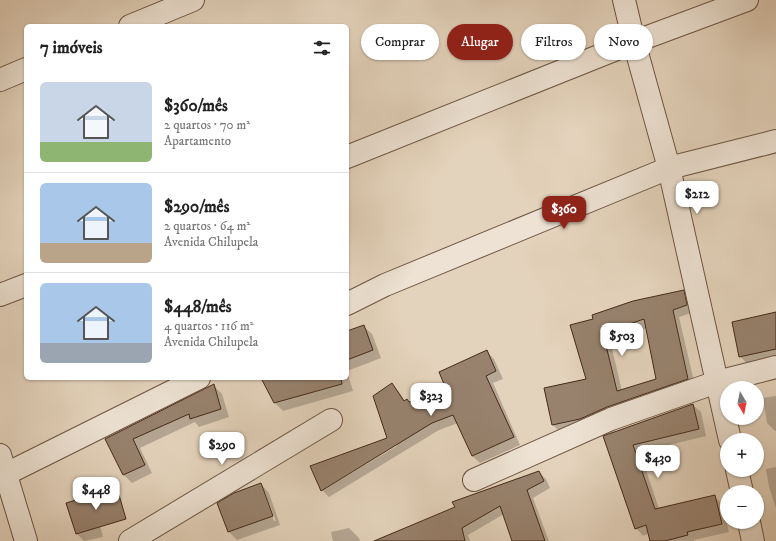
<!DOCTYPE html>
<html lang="pt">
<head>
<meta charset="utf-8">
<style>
  :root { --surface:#fff; --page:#f2f2f2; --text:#222; --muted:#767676; --line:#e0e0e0; --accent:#8f2418 }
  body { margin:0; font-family:"IM FELL DW Pica",serif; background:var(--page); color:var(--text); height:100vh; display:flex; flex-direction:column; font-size:15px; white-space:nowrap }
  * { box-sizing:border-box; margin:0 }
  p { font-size:13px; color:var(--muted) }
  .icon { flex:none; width:22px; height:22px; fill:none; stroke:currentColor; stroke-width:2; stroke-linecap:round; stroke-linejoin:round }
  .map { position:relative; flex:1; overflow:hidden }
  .side { position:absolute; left:24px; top:24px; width:325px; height:356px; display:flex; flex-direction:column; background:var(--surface); border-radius:6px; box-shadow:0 1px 3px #0004 }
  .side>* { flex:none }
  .hud { position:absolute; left:361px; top:24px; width:355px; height:36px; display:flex; gap:8px }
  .needle { width:26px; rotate:170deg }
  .tools { position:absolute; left:720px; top:381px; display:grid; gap:8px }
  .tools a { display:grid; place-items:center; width:44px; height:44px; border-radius:50%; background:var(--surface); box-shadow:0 1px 3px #0004; font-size:20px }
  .price { position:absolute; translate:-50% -34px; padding:0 9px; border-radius:8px; background:#fff; color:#222; font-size:13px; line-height:26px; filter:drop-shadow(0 1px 2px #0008) }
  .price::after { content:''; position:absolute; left:50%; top:24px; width:12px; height:9px; margin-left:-6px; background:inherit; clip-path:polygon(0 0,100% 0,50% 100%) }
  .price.current { background:var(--accent); color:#fff }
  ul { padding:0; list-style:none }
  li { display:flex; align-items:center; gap:12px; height:100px; padding:0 16px }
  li+li { border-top:1px solid var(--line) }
  li span { display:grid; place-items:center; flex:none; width:112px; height:80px; border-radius:6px; color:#555 }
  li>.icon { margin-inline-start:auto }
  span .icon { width:48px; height:48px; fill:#fffc; stroke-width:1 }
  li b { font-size:17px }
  h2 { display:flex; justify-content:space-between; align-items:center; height:48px; padding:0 16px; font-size:17px }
  .pill { padding:0 14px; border-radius:18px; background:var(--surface); box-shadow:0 1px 3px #0004; font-size:14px; line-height:36px }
  .pill.current { background:var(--accent); color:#fff }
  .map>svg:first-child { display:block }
</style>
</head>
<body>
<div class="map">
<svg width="776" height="541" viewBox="0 0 776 541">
  <rect width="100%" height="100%" fill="#e4d3bc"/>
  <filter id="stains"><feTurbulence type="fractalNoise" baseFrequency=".005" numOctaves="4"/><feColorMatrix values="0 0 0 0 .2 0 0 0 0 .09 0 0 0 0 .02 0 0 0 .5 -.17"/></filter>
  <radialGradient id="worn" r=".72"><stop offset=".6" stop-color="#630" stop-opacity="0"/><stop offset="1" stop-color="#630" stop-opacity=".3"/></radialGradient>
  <g fill="#0003" fill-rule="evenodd">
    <path d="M683,291L691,299L694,312L679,317L695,386L560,432L553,425L587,379L571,326ZM647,328L657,379L622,391L610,340Z"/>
    <polygon points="776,314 776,359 748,365 740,356"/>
    <polygon points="363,326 372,334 381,358 347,371 353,391 283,411 275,403 263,378 347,378 347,332"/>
    <path d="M487,352L494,359L503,379L493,383L520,445L480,463L472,456L458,423L439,430L329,497L322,490L311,466L388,439L374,396L392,384L399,392L405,401L407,400L410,403L448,389L440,373ZM396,444L397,446L323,490V488Z"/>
    <polygon points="214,386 222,394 229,417 199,427 195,422 140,448 152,473 132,483 124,475 107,439"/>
    <polygon points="776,396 776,431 775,431 767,423 763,398"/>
    <polygon points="693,405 701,412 706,436 640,452 659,509 715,497 722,504 729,532 694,540 694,541 651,541 650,533 643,536 636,528 605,437"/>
    <polygon points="776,467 776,508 769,487 766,469"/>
    <polygon points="539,472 546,479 550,488 533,498 549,541 514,541 504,514 468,535 470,541 403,541"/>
    <path d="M261,484L269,493L280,525L237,540L229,532L218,504ZM263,493H265L276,521H274Z"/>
    <polygon points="68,504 95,506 103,537 84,541 77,534"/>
    <polygon points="349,528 359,538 360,541 333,541 331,532"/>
  </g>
  <g fill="#98826e" stroke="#452a19" fill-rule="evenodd">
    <path d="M684,290L687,305L673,310L688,379L607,407L580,419L552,425L544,388L586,379L570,325L593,319L592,315L633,301ZM644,319L656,379L617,391L603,333Z"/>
    <polygon points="776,312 776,349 739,357 732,322"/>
    <polygon points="364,325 373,350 347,360 347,331"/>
    <polygon points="487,350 496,371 486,376 514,437 472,456 453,415 432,423 321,491 310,466 387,438 373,396 392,383 404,401 407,399 409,402 446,389 439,372"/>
    <polygon points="261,378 341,378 342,384 274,403"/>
    <polygon points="214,384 221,409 190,419 189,414 133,439 145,465 123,475 105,439"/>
    <polygon points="693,404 699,429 633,445 655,509 715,495 722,524 687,532 688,535 665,541 650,541 646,525 635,529 603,436"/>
    <polygon points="539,471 544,481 527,490 545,541 512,541 500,506 462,528 465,541 374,541 455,507 452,502"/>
    <polygon points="261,483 273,516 228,532 217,503 234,493"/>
    <polygon points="117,488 126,519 76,534 66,503"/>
  </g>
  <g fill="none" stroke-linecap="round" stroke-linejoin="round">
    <g stroke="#6d5442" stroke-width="24">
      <g id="minor">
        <polyline points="624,0 634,42 669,168 730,440"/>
        <polyline points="130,26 193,0"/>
        <polyline points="0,80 26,69"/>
        <polyline points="347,157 634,42 747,0"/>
        <polyline points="0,295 26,285"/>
        <polyline points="347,304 385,285 669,168 776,141"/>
        <polyline points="0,455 26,541"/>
        <polyline points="737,470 742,492"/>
        <polyline points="6,474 199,378"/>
        <polyline points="474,480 611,419 717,382 776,367"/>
        <polyline points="749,522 753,541"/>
        <polyline points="130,541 331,420"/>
      </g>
    </g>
    <use href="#minor" stroke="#ede2d3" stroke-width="22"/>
  </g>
  <rect width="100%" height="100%" filter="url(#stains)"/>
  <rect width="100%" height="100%" fill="url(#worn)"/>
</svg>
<div class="tools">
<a><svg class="needle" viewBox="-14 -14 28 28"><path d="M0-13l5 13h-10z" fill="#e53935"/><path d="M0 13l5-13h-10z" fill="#767676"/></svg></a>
<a>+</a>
<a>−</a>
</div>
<b class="price" style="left:697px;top:215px">$212</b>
<b class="price current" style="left:564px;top:230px">$360</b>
<b class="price" style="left:622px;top:357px">$503</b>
<b class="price" style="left:431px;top:417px">$323</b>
<b class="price" style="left:222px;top:466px">$290</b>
<b class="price" style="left:658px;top:479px">$430</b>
<b class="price" style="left:96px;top:511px">$448</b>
<div class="hud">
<a class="pill">Comprar</a>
<a class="pill current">Alugar</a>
<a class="pill">Filtros</a>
<a class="pill">Novo</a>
</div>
<section class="side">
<h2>7 imóveis<svg class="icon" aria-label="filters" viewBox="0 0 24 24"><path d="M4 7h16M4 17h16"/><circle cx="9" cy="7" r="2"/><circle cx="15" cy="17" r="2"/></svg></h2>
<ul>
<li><span style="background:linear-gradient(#c9d6e8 75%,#8fb573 0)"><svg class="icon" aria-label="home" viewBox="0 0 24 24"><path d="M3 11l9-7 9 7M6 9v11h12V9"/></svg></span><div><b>$360/mês</b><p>2 quartos · 70 m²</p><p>Apartamento</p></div></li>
<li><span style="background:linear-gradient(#a9c7e8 75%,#b9a48a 0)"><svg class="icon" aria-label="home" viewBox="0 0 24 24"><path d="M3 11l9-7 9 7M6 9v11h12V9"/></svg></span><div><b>$290/mês</b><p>2 quartos · 64 m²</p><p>Avenida Chilupela</p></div></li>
<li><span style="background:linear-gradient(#a9c7e8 75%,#9aa5b1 0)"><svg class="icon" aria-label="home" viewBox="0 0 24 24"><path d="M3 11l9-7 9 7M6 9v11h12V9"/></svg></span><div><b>$448/mês</b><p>4 quartos · 116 m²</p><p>Avenida Chilupela</p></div></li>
</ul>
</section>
</div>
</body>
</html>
